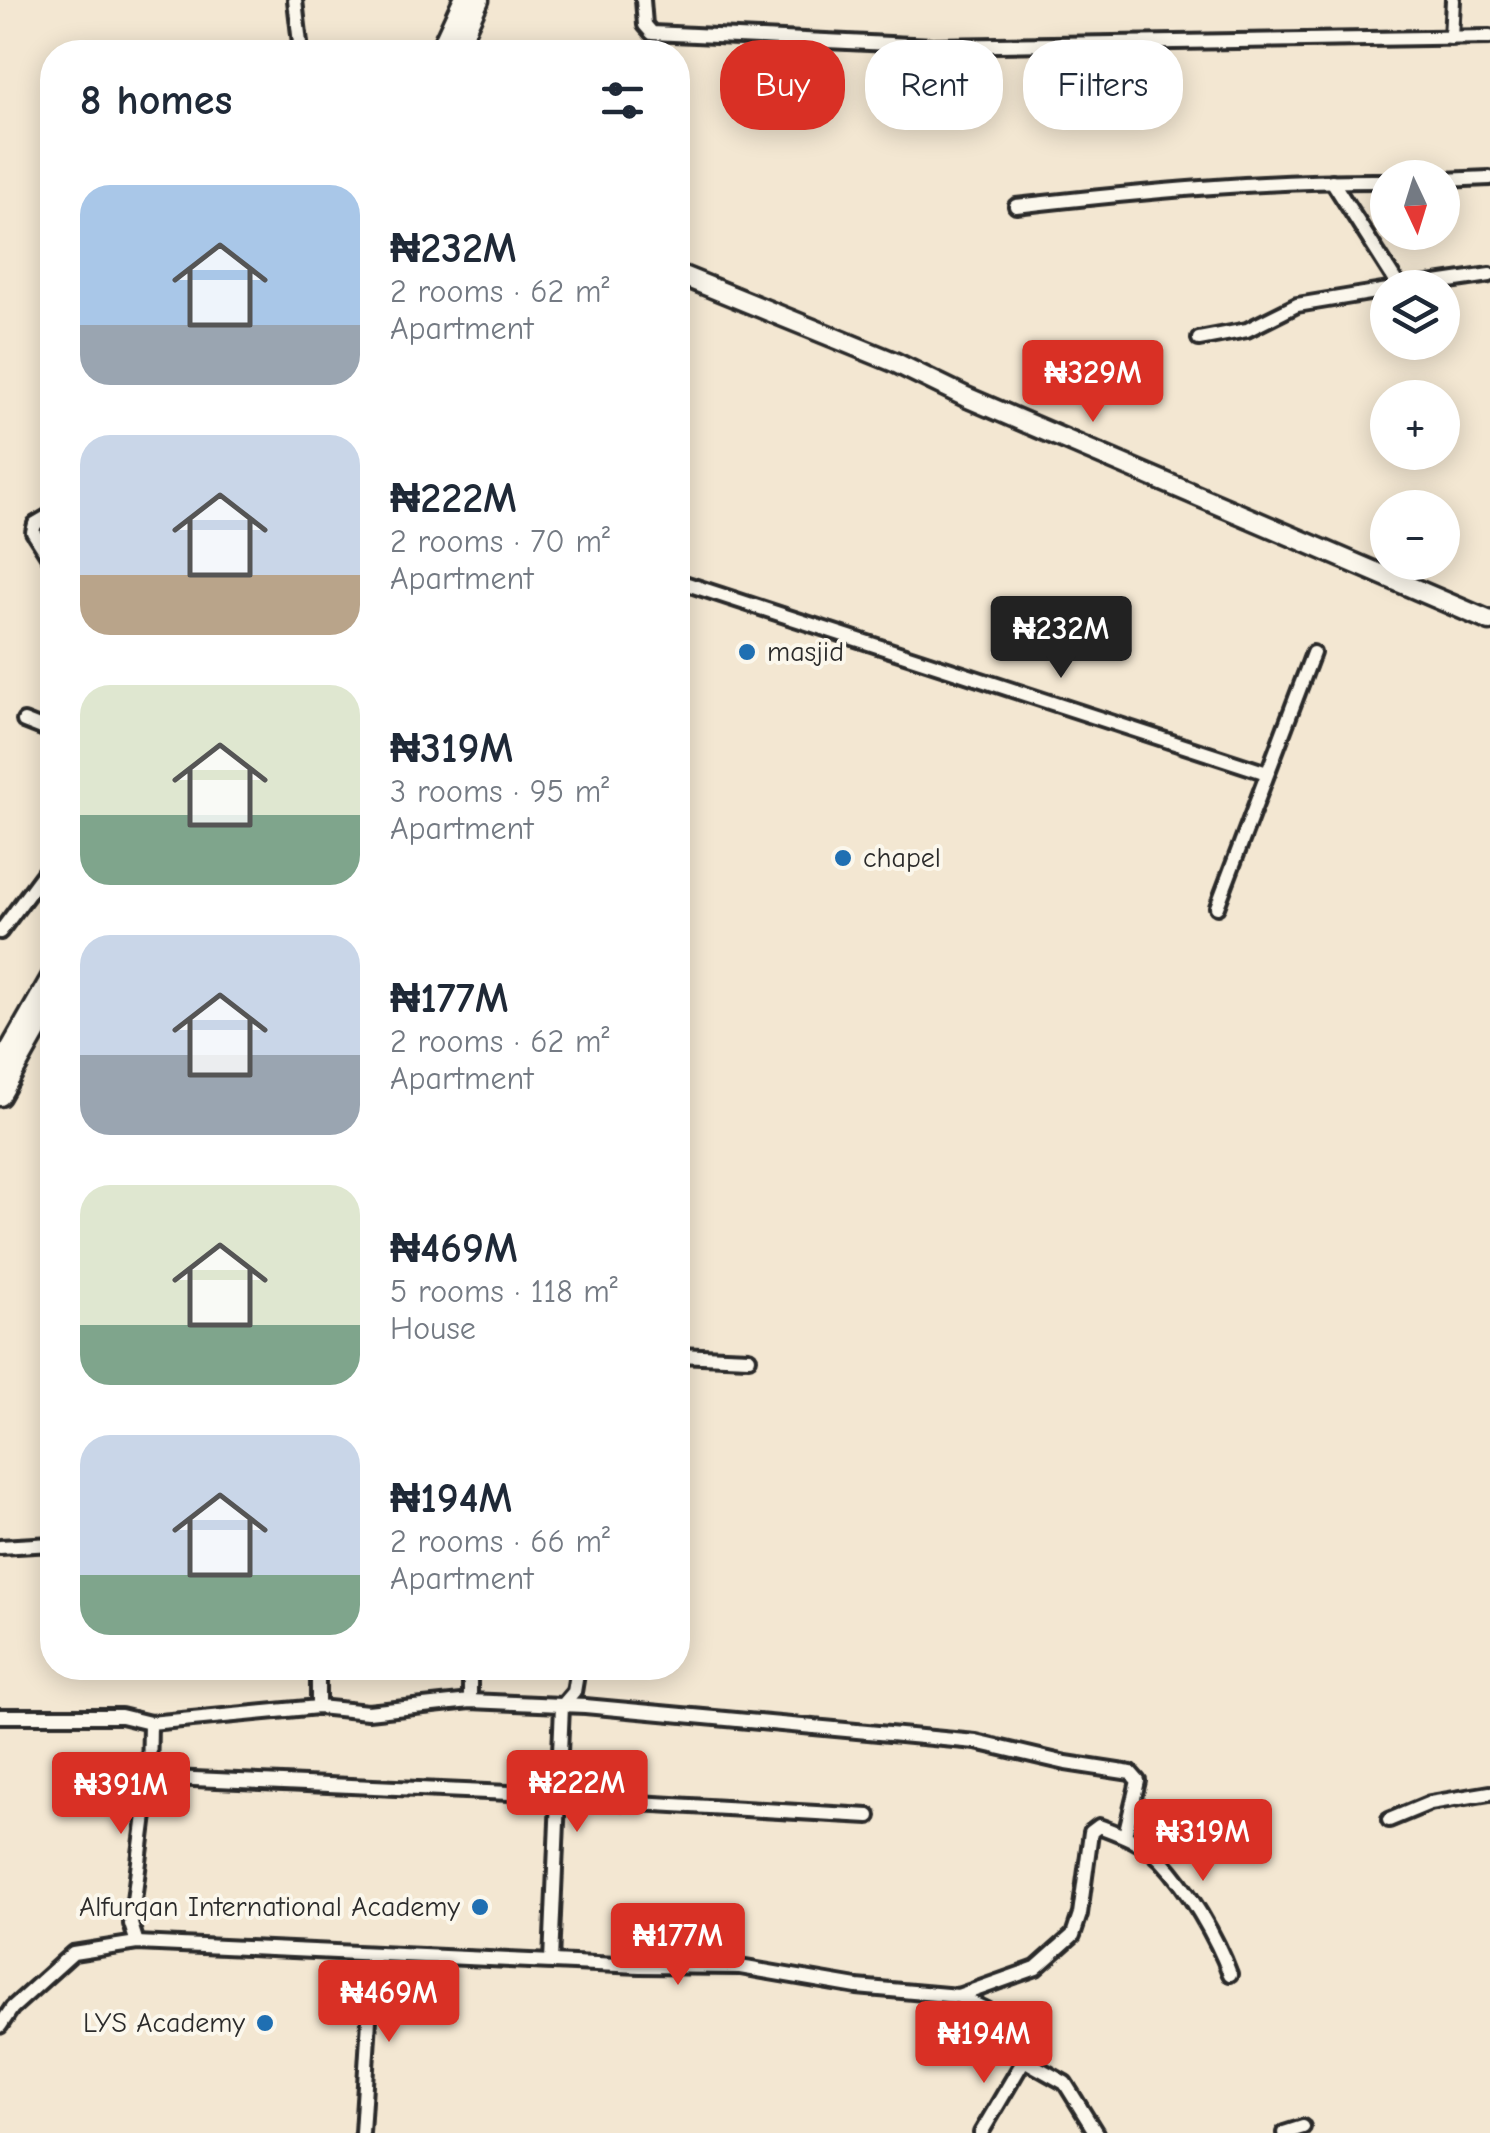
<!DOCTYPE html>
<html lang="en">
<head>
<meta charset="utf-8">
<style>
  :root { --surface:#fff; --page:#f2f2f3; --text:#1f2937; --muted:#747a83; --accent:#d93025 }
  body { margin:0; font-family:"Comic Neue",sans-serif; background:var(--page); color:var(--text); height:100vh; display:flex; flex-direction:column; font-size:38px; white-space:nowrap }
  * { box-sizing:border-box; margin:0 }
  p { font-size:32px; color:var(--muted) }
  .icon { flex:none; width:55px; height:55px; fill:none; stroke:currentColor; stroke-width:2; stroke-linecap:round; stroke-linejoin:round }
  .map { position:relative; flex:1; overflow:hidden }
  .panel { position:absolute; left:40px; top:40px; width:650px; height:1640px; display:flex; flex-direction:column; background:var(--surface); border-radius:40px; box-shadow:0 5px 25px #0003 }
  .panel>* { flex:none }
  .hud { position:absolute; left:720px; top:40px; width:620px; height:90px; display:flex; gap:20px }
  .needle { width:65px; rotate:176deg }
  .fabs { position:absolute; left:1370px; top:160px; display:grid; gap:20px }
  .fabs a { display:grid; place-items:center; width:90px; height:90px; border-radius:50%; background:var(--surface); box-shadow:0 5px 25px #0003; font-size:50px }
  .price { position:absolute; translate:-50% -85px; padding:0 22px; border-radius:10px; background:var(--accent); color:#fff; font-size:32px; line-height:65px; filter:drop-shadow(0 2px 5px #0008) }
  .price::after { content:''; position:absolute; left:50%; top:60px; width:30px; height:22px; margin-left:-15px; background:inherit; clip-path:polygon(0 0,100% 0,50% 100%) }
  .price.current { background:#222; color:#fff }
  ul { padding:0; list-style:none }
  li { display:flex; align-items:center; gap:30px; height:250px; padding:0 40px }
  li span { display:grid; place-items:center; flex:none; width:280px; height:200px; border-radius:30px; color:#555 }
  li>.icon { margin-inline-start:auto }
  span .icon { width:120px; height:120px; fill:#fffc; stroke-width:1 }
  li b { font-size:42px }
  h2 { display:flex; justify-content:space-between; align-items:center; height:120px; padding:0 40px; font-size:42px }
  .tag { padding:0 35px; border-radius:40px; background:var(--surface); box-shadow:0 5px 25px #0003; font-size:35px; line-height:90px }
  .tag.current { background:var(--accent); color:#fff }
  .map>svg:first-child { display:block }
</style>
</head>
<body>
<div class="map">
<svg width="1490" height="2133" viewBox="0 0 1490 2133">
  <rect width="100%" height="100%" fill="#f3e7d2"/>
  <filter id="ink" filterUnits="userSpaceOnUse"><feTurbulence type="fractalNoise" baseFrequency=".01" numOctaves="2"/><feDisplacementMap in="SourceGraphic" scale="20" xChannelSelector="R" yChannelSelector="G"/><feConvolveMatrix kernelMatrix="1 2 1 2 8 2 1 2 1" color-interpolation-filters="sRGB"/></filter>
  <g filter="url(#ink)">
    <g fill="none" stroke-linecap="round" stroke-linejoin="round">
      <g stroke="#2b2b2b" stroke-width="20">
        <g id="minor">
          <polyline points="295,0 301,52"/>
          <polyline points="643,0 645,25 652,33 933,46 1490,37"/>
          <polyline points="1451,38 1453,0"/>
          <polyline points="1442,180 1490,178"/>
          <polyline points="1332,181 1400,288"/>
          <path d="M1016,206C1139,192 1263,180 1388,181"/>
          <polyline points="1402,288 1490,275"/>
          <polyline points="1199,339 1247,330 1297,305 1388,290"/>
          <polyline points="52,514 35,524 33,532 52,562"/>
          <polyline points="678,581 1267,773"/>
          <polyline points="24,721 52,732"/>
          <polyline points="1217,907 1313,653"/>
          <polyline points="0,932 52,862"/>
          <polyline points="678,1355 749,1358"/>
          <polyline points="0,1547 52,1544"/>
          <polyline points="318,1668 318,1707"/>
          <polyline points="470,1668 470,1701"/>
          <polyline points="0,1716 121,1716 150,1723 318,1707 368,1712 470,1701 585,1706 976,1742 1066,1763 1131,1773 1138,1781 1125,1835"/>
          <polyline points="149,1777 557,1795 620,1802 869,1816"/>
          <polyline points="1389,1820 1430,1803 1490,1793"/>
          <polyline points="137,1943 131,1924 149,1784 150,1723"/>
          <polyline points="551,1961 562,1706 574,1692 578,1668"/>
          <polyline points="958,1996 987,2010 1009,2030 1024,2060 1065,2083 1096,2133"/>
          <path d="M0,2026L12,2008L73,1953L137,1943L640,1966L740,1967L857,1987L958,1996L1036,1968L1073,1935L1080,1914L1091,1832L1099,1826C1120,1834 1145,1843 1161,1860C1187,1887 1217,1938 1230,1974"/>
          <polyline points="362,2133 373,1955"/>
          <polyline points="981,2133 1024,2060"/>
          <polyline points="1284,2133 1303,2127"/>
        </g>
      </g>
      <g stroke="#2b2b2b" stroke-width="25">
        <g id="major">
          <polyline points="439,52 463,0"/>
          <polyline points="455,52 479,0"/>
          <polyline points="678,274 894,362 966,397 1490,621"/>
          <polyline points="0,1067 52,976"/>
          <polyline points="0,1096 52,1004"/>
        </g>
      </g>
      <use href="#minor" stroke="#fbf7ec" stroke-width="12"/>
      <use href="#major" stroke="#fbf7ec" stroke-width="18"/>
    </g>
  </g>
  <g fill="#1f6fb2" stroke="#fbf7ec" stroke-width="4">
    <circle cx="747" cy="652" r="10"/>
    <circle cx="843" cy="858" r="10"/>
    <circle cx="480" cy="1907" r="10"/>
    <circle cx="265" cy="2023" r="10"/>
  </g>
  <g text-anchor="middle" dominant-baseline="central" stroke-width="8" stroke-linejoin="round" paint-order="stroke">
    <g font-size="28" fill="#2b2b2b" stroke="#fbf7ec" text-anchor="start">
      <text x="767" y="652">masjid</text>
      <text x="863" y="858">chapel</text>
      <text x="460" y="1907" text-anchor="end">Alfurqan International Academy</text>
      <text x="245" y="2023" text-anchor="end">LYS Academy</text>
    </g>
  </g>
</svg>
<div class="fabs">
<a><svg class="needle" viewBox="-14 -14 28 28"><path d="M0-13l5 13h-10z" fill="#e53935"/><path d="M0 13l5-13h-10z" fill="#747a83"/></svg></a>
<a><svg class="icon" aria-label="layers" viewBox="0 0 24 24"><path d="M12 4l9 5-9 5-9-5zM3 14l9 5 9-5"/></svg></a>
<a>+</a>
<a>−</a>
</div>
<b class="price" style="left:1093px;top:425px">₦329M</b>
<b class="price current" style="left:1061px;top:681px">₦232M</b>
<b class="price" style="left:577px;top:1835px">₦222M</b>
<b class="price" style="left:121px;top:1837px">₦391M</b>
<b class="price" style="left:1203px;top:1884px">₦319M</b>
<b class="price" style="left:678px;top:1988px">₦177M</b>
<b class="price" style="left:389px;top:2045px">₦469M</b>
<b class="price" style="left:984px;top:2086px">₦194M</b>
<div class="hud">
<a class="tag current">Buy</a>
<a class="tag">Rent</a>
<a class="tag">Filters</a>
</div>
<section class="panel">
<h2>8 homes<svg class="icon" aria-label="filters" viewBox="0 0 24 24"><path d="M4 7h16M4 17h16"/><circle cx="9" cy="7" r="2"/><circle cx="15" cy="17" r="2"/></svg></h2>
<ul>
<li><span style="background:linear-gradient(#a9c7e8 70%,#9aa5b1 0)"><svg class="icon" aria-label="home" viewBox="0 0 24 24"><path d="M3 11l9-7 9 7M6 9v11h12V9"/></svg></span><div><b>₦232M</b><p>2 rooms · 62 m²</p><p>Apartment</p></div></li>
<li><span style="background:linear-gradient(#c9d6e8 70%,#b9a48a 0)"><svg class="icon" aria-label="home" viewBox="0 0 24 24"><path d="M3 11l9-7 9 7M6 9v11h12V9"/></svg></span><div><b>₦222M</b><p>2 rooms · 70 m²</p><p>Apartment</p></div></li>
<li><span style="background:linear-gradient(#dfe7d0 65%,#7fa58c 0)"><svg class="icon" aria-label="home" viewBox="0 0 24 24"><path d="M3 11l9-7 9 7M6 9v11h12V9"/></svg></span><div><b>₦319M</b><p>3 rooms · 95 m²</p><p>Apartment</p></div></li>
<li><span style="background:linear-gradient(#c9d6e8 60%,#9aa5b1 0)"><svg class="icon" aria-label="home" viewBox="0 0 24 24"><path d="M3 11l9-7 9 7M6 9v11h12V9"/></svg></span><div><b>₦177M</b><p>2 rooms · 62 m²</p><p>Apartment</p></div></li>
<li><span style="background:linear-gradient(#dfe7d0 70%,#7fa58c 0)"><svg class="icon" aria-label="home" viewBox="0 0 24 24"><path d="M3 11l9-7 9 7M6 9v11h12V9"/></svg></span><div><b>₦469M</b><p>5 rooms · 118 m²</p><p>House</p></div></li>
<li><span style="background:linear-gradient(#c9d6e8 70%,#7fa58c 0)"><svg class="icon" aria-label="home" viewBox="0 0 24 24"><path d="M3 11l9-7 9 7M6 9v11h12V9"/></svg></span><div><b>₦194M</b><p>2 rooms · 66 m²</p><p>Apartment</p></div></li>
</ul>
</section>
</div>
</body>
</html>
